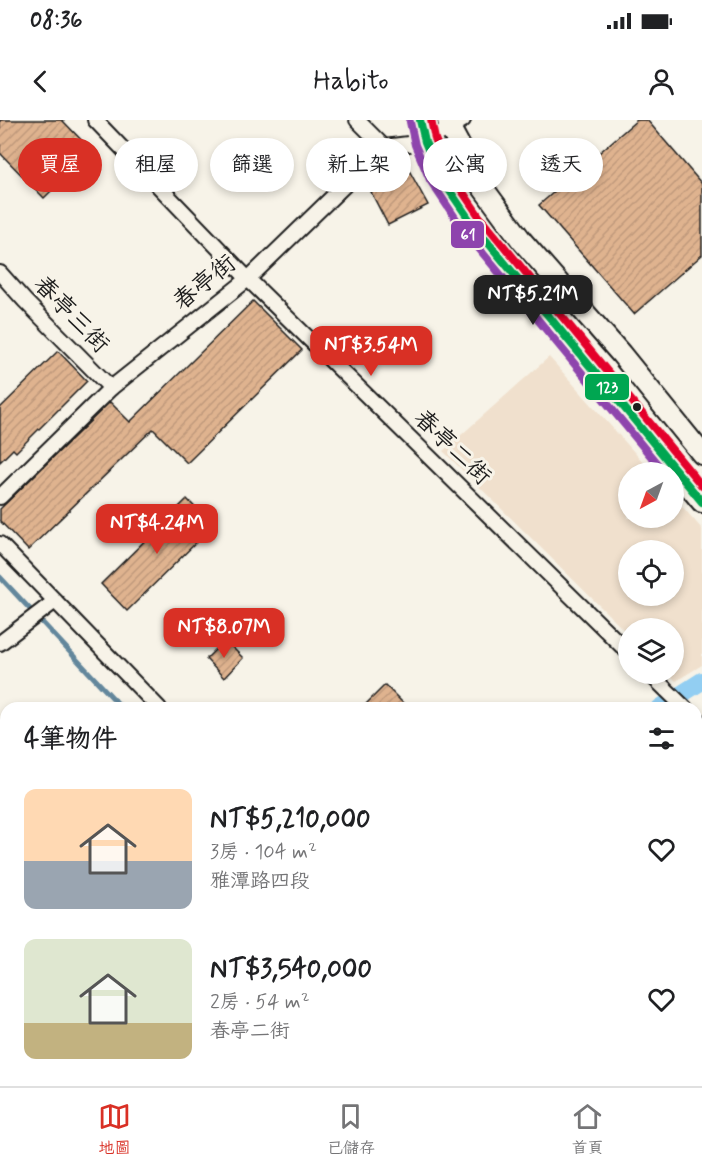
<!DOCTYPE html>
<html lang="zh-TW">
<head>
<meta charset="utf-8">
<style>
  :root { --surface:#fff; --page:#f6f6f6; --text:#202124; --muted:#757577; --line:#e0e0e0; --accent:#d93025 }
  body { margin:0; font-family:Mynerve,"LXGW WenKai TC",sans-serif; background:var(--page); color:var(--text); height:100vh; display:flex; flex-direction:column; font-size:22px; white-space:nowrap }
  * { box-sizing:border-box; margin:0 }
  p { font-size:20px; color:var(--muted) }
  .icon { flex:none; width:33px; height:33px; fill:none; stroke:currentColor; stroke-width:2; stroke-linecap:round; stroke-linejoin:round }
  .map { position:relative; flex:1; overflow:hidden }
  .sheet { position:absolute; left:0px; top:582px; width:702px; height:384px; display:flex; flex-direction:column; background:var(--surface); border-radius:18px 18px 0 0; box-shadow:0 3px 9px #0003 }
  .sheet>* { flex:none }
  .top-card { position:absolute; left:18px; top:18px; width:666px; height:54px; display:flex; gap:12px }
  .needle { width:39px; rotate:221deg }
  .fabs { position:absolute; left:618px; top:342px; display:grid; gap:12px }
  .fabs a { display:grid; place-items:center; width:66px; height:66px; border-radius:50%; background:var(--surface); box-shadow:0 3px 9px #0003; font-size:30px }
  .price { position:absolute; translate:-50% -51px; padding:0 14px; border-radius:12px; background:var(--accent); color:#fff; font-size:20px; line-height:39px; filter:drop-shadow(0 2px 3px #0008) }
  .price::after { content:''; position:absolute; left:50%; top:36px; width:18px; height:14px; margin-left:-9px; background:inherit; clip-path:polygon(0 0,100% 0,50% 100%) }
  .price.current { background:#222; color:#fff }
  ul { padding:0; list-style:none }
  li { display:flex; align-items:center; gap:18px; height:150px; padding:0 24px }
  li span { display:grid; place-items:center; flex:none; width:168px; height:120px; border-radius:12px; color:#555 }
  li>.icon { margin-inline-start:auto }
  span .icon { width:72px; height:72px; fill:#fffc; stroke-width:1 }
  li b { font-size:26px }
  h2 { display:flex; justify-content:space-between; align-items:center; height:72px; padding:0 24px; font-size:26px }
  .tag { padding:0 21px; border-radius:27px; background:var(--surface); box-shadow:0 3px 9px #0003; font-size:21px; line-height:54px }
  .tag.current { background:var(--accent); color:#fff }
  .status { display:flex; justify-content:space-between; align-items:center; height:42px; padding:0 30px; background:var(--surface); direction:ltr }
  .status svg { height:16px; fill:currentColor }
  header { display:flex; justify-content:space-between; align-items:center; height:78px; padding:0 24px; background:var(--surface); font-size:27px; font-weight:600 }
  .tabs { display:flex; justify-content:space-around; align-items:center; height:84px; border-top:2px solid var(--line); background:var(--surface); font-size:16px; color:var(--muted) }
  .tabs a { display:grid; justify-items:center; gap:3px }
  .tabs .current { color:var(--accent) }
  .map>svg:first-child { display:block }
</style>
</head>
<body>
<div class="status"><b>08:36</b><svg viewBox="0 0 49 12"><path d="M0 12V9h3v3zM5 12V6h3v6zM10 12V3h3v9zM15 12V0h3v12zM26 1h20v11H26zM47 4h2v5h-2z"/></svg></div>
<header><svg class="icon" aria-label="back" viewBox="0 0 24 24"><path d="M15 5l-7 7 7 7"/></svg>Habito<svg class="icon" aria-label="person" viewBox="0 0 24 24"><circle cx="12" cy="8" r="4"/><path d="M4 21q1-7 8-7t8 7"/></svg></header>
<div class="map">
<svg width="702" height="966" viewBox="0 0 702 966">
  <defs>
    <pattern id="building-hatch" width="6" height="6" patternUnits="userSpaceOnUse" patternTransform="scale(1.5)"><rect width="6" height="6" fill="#dfb38f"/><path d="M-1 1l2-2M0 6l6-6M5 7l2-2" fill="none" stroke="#bf997b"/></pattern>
  </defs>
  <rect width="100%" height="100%" fill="#f7f3e8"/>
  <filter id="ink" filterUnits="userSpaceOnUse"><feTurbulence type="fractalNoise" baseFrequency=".0167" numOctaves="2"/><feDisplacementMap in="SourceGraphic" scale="12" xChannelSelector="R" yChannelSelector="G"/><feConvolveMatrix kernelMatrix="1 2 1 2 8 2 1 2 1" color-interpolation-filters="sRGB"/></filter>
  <g filter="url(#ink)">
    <path fill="#f0e0cd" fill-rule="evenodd" d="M549,237L652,352H628V398H674V377L702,409V545L676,561L669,554H674V508H628V514L443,331ZM628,430H674V476H628Z"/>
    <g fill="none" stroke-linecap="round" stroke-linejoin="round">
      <polyline stroke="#63879c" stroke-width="5" points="0,457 122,588"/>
      <g stroke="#92cef2" stroke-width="18">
        <polyline points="660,588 702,561"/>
        <polyline points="123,966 130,960"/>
      </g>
    </g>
    <g fill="url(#building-hatch)" stroke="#1c1c1c" stroke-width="1.5">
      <polygon points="0,0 62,0 92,31 44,78 0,33"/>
      <polygon points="637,0 647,0 702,64 702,135 634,194 539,85"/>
      <polygon points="410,52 428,85 388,105 371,72"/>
      <polygon points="253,181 302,230 187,343 153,309 28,430 0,401 0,389 110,282 130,302"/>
      <polygon points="58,231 87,261 16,332 13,329 0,342 0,288"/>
      <polygon points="187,379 213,406 127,491 101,464"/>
      <polygon points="225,520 243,538 224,558 206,539"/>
      <polygon points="385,565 408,588 362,588"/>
    </g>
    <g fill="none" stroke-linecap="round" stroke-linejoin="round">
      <g stroke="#1c1c1c" stroke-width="11">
        <g id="lane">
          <polyline points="0,837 6,833"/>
          <polyline points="617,960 621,966"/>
          <polyline points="171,966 179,960"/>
        </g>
      </g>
      <g stroke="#1c1c1c" stroke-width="18">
        <g id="street">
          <polyline points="95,0 248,159 628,532"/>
          <polyline points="357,0 384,27"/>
          <polyline points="0,153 25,181 111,268"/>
          <polyline points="0,377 111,268 248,159 384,27 425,22 463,0"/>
          <polyline points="0,424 159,588"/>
          <polyline points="0,523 55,481"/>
          <polyline points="650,554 685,588"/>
          <polyline points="696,599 701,603"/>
        </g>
      </g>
      <g stroke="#1c1c1c" stroke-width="24">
        <g id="secondary">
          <polyline points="420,0 425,22 439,55 471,102 702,382"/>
          <polyline points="448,0 450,8 480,64 522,121 621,234 702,334"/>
        </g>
      </g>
      <use href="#lane" stroke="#f7f3e8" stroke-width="7"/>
      <use href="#street" stroke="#f7f3e8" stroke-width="14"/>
      <use href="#secondary" stroke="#f7f3e8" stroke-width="20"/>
      <g stroke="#f7f3e8" stroke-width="12">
        <polyline id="bus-1" points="420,0 425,22 439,55 471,102 702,382"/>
      </g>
      <g stroke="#f7f3e8" stroke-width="12">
        <polyline id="bus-2" points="410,2 415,25 430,60 462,108 664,352"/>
      </g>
      <g stroke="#f7f3e8" stroke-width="12">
        <polyline id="bus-3" points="431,0 435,19 448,50 479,96 702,366"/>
      </g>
      <use href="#bus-1" stroke="#00a651" stroke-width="8"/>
      <use href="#bus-2" stroke="#8e44ad" stroke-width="8"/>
      <use href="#bus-3" stroke="#e4002b" stroke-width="8"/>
    </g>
  </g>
  <circle fill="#1c1c1c" stroke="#f7f3e8" stroke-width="2" cx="637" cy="287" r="5"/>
  <g text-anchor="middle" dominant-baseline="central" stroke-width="6" stroke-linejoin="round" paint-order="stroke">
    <g font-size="24" fill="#1c1c1c" stroke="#f7f3e8">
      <text transform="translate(205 163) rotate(-39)">春亭街</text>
      <text transform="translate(71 195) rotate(46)">春亭三街</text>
      <text transform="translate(452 328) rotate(44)">春亭二街</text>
    </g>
  </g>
  <g stroke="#f7f3e8" stroke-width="2">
    <rect x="450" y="100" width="35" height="29" rx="6" fill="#8e44ad"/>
    <rect x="584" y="253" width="46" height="28" rx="6" fill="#00a651"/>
  </g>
  <g font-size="16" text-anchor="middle" font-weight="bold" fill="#fff">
    <text x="468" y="120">61</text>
    <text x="607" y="273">123</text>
  </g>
</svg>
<div class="fabs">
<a><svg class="needle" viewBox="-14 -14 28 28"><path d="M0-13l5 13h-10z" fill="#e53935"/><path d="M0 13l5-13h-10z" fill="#757577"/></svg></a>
<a><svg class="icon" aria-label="locate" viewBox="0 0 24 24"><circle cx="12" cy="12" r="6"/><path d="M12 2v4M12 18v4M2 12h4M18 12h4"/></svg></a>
<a><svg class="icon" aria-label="layers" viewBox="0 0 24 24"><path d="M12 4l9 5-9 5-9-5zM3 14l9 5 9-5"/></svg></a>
</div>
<b class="price current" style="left:533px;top:206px">NT$5.21M</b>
<b class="price" style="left:371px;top:257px">NT$3.54M</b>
<b class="price" style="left:157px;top:435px">NT$4.24M</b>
<b class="price" style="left:224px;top:539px">NT$8.07M</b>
<div class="top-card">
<a class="tag current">買屋</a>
<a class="tag">租屋</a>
<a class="tag">篩選</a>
<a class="tag">新上架</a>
<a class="tag">公寓</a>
<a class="tag">透天</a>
</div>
<section class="sheet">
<h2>4筆物件<svg class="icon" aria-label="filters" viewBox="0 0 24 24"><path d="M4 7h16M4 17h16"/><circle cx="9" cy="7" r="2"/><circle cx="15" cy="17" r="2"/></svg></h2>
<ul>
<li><span style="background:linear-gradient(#ffd9b3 60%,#9aa5b1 0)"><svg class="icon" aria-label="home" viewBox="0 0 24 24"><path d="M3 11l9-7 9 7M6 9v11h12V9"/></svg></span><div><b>NT$5,210,000</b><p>3房 · 104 m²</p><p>雅潭路四段</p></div><svg class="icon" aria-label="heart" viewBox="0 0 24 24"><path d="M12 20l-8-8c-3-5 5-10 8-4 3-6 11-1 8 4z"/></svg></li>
<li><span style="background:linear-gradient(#dfe7d0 70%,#c2b280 0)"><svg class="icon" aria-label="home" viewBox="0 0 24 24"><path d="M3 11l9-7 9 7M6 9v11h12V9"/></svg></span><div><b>NT$3,540,000</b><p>2房 · 54 m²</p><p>春亭二街</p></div><svg class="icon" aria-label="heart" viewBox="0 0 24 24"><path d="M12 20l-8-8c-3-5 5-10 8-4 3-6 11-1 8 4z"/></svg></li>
</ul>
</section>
</div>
<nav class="tabs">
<a class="current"><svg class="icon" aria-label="map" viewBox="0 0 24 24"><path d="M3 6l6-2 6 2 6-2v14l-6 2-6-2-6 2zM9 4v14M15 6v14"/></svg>地圖</a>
<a><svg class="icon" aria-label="saved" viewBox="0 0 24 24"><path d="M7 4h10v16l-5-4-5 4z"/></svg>已儲存</a>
<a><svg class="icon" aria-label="home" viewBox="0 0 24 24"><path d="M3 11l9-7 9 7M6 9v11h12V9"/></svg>首頁</a>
</nav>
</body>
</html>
